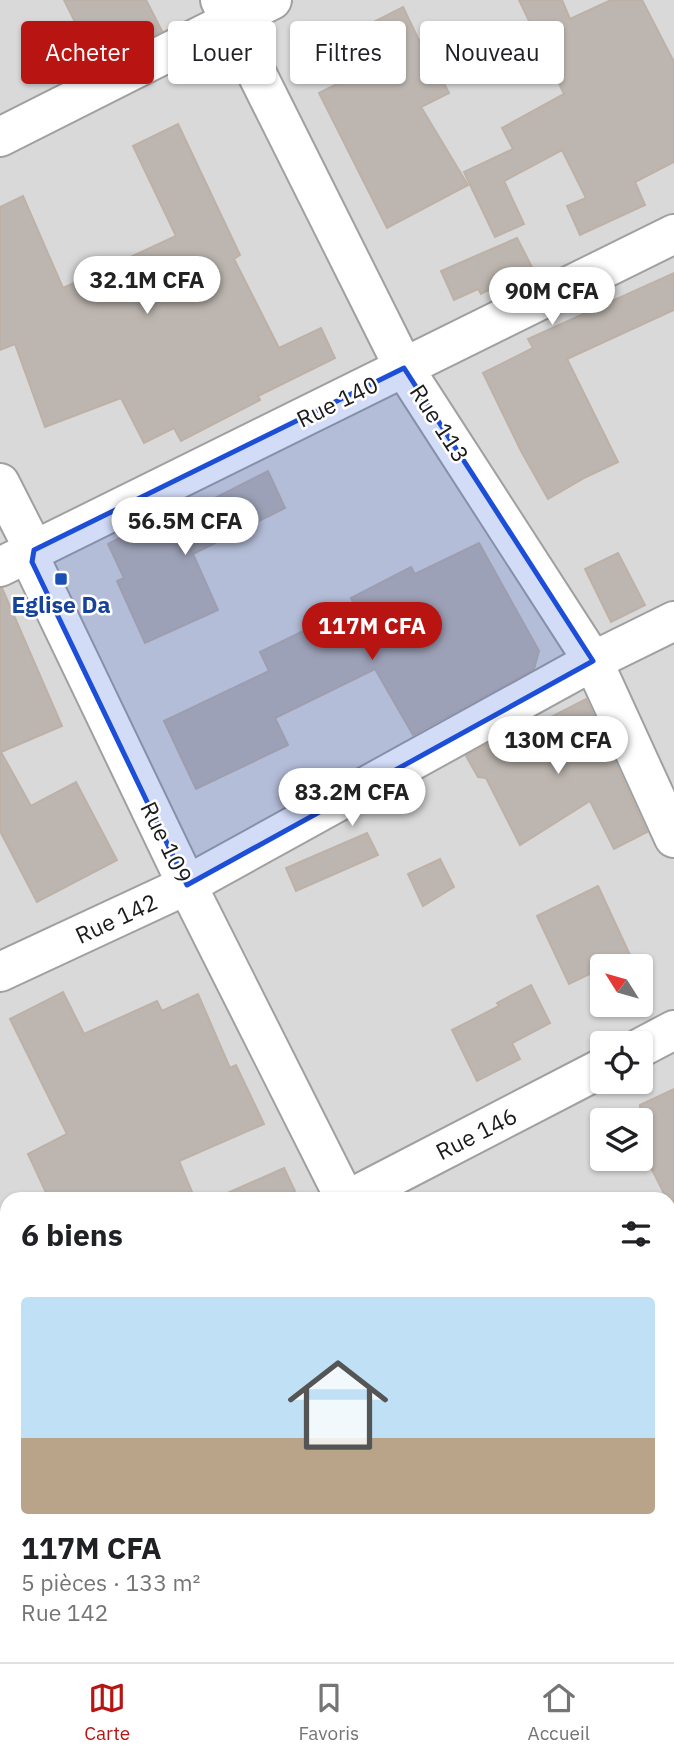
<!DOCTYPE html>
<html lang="fr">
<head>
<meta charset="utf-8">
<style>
  :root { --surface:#fff; --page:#f6f6f6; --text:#202124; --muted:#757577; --line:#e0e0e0; --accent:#b71412 }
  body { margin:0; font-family:"IBM Plex Sans",sans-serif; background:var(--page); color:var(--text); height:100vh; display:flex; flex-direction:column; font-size:26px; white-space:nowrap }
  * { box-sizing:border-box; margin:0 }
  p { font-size:23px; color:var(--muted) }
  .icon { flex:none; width:38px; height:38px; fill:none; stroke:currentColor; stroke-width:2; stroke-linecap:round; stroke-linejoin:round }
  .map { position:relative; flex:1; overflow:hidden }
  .panel { position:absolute; left:0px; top:1192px; width:676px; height:471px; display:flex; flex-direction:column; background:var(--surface); border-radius:21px 21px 0 0; box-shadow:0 2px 5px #0004 }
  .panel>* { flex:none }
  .guide { position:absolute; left:21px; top:21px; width:634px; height:63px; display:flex; gap:14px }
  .needle { width:46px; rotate:307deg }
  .controls { position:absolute; left:590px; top:954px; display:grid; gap:14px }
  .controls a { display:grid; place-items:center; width:63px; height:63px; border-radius:7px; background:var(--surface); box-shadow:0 2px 5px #0004; font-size:35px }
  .price { position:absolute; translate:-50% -60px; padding:0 16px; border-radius:24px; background:#fff; color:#222; font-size:23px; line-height:46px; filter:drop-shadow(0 2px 4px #0008) }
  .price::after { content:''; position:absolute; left:50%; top:42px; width:21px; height:16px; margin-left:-10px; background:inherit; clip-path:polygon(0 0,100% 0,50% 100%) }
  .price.selected { background:var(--accent); color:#fff }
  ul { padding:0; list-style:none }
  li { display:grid; align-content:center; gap:14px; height:371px; padding:0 21px }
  li span { display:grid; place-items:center; height:217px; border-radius:7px; color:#555 }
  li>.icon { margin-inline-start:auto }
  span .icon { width:126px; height:126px; fill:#fffc; stroke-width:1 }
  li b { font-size:30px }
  h2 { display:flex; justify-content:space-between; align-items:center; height:84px; padding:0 21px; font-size:30px }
  .tag { padding:0 24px; border-radius:7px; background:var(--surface); box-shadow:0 2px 5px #0004; font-size:24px; line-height:63px }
  .tag.selected { background:var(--accent); color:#fff }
  .tab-bar { display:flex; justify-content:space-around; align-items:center; height:98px; border-top:2px solid var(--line); background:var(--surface); font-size:19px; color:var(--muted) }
  .tab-bar a { display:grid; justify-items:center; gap:4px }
  .tab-bar .selected { color:var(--accent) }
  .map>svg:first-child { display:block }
</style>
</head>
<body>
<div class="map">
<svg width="674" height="1662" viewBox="0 0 674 1662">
  <rect width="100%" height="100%" fill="#edeae3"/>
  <path fill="#dad9d9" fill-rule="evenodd" d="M0,0H674V1662H0ZM602,966H640V1004H602ZM602,1043H640V1082H602ZM602,1120H640V1158H602ZM7,1199H668V1656H7Z"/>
  <g fill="#bdb6b0" stroke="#bdb1a7" stroke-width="2">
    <polygon points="64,0 146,0 162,31 96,64"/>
    <polygon points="519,0 562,0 570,19 611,0 642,0 674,62 674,162 635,182 645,205 580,235 567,206 586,198 562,150 504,181 524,224 495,237 464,172 513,149 502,128 564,94"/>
    <polygon points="403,7 429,61 432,59 449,93 421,107 468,185 387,228 319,93 371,67 354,32"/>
    <polygon points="178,124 240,255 234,259 279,348 321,328 335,358 258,396 260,400 181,441 174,428 144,443 121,398 45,427 15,344 0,350 0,207 23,196 63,288 176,236 133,146"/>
    <polygon points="517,238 532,267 481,294 478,289 454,300 441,271"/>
    <polygon points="674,273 674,310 567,359 618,462 586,477 548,499 521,451 483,373 533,348 528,339"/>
    <polygon points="268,471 285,508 193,554 218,610 145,643 117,581 124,578 108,544 145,525 148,532"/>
    <polygon points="479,543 539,651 534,669 413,735 375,669 275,718 288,745 196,789 164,721 269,671 260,652 355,606 351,598 411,567 415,574"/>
    <polygon points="618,553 645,605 611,622 585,569"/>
    <polygon points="2,588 62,726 1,752 31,806 76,782 117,860 37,902 0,831 0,589"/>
    <polygon points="586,699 647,832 614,849 590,801 520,845 486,778 478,777 466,756 518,727 516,735"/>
    <polygon points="367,833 378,855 296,891 286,868"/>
    <polygon points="440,859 454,887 423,906 408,874"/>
    <polygon points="598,886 630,955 602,966 602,968 569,984 537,916"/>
    <polygon points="531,985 550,1023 512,1043 520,1059 477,1081 452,1030 499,1006 497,1003"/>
    <polygon points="63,992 84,1034 157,1001 162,1011 198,994 230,1068 236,1065 264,1124 179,1161 195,1199 49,1199 28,1154 67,1134 10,1019"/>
    <polygon points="674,1089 674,1213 640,1146 640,1105"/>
    <polygon points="284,1168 295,1191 279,1199 214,1199"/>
  </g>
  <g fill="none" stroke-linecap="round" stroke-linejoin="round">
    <g stroke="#a0a0a0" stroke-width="42">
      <g id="minor">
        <polyline points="220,0 404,368 593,661 674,838"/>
        <polyline points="0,137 272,0"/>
        <polyline points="0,483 34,550 32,562 187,885 345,1199"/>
        <polyline points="0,567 674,234"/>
        <polyline points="0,972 187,885 593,661 674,621"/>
        <polyline points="640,1048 674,1030"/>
        <polyline points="349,1199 602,1068"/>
        <polyline points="0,1373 7,1370"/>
        <polyline points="668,1377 674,1375"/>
        <polyline points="581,1656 584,1662"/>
        <polyline points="99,1662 111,1656"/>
      </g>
    </g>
    <use href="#minor" stroke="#fff" stroke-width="38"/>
  </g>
  <path fill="#1d4ed8" fill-opacity="0.2" stroke="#1d4ed8" stroke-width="5" stroke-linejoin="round" d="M404,368L593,661L187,885L32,562L34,550Z"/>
  <rect fill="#1a4fb4" stroke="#fff" stroke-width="2.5" x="54" y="572" width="14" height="14" rx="3.5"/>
  <g text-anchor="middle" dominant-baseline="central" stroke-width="5" stroke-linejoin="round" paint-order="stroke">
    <g font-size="23" fill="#1c1c1c" stroke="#fff">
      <text transform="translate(337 401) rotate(-26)">Rue 140</text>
      <text transform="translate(440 423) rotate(57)">Rue 113</text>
      <text transform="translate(167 842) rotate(64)">Rue 109</text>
      <text transform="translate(116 918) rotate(-25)">Rue 142</text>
      <text transform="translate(476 1133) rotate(-27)">Rue 146</text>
    </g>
    <g font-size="23" font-weight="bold" fill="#164399" stroke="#fff">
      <text x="61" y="604">Eglise Da</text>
    </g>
  </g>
</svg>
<div class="controls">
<a><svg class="needle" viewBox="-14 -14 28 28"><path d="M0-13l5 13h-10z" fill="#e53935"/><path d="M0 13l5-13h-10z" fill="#757577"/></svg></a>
<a><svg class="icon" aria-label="locate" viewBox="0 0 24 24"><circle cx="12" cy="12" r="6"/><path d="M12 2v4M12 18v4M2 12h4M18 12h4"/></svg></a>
<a><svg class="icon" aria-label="layers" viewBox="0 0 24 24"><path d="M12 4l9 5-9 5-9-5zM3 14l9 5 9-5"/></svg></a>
</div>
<b class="price" style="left:147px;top:316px">32.1M CFA</b>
<b class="price" style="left:552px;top:327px">90M CFA</b>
<b class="price" style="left:185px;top:557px">56.5M CFA</b>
<b class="price selected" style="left:372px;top:662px">117M CFA</b>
<b class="price" style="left:558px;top:776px">130M CFA</b>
<b class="price" style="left:352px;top:828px">83.2M CFA</b>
<div class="guide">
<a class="tag selected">Acheter</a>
<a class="tag">Louer</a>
<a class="tag">Filtres</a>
<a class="tag">Nouveau</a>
</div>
<section class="panel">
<h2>6 biens<svg class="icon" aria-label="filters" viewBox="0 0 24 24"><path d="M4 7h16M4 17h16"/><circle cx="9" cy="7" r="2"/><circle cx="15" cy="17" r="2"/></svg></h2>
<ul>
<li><span style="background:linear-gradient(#bfe0f5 65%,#b9a48a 0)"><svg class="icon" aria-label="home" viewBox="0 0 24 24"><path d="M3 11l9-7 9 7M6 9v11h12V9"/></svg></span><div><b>117M CFA</b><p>5 pièces · 133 m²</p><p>Rue 142</p></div></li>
</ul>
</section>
</div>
<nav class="tab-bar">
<a class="selected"><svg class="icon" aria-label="map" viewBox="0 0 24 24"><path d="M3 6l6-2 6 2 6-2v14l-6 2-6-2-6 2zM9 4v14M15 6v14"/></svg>Carte</a>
<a><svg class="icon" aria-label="saved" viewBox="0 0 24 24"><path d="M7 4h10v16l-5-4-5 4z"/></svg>Favoris</a>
<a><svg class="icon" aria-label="home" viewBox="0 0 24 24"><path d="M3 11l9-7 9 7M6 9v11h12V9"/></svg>Accueil</a>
</nav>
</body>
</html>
